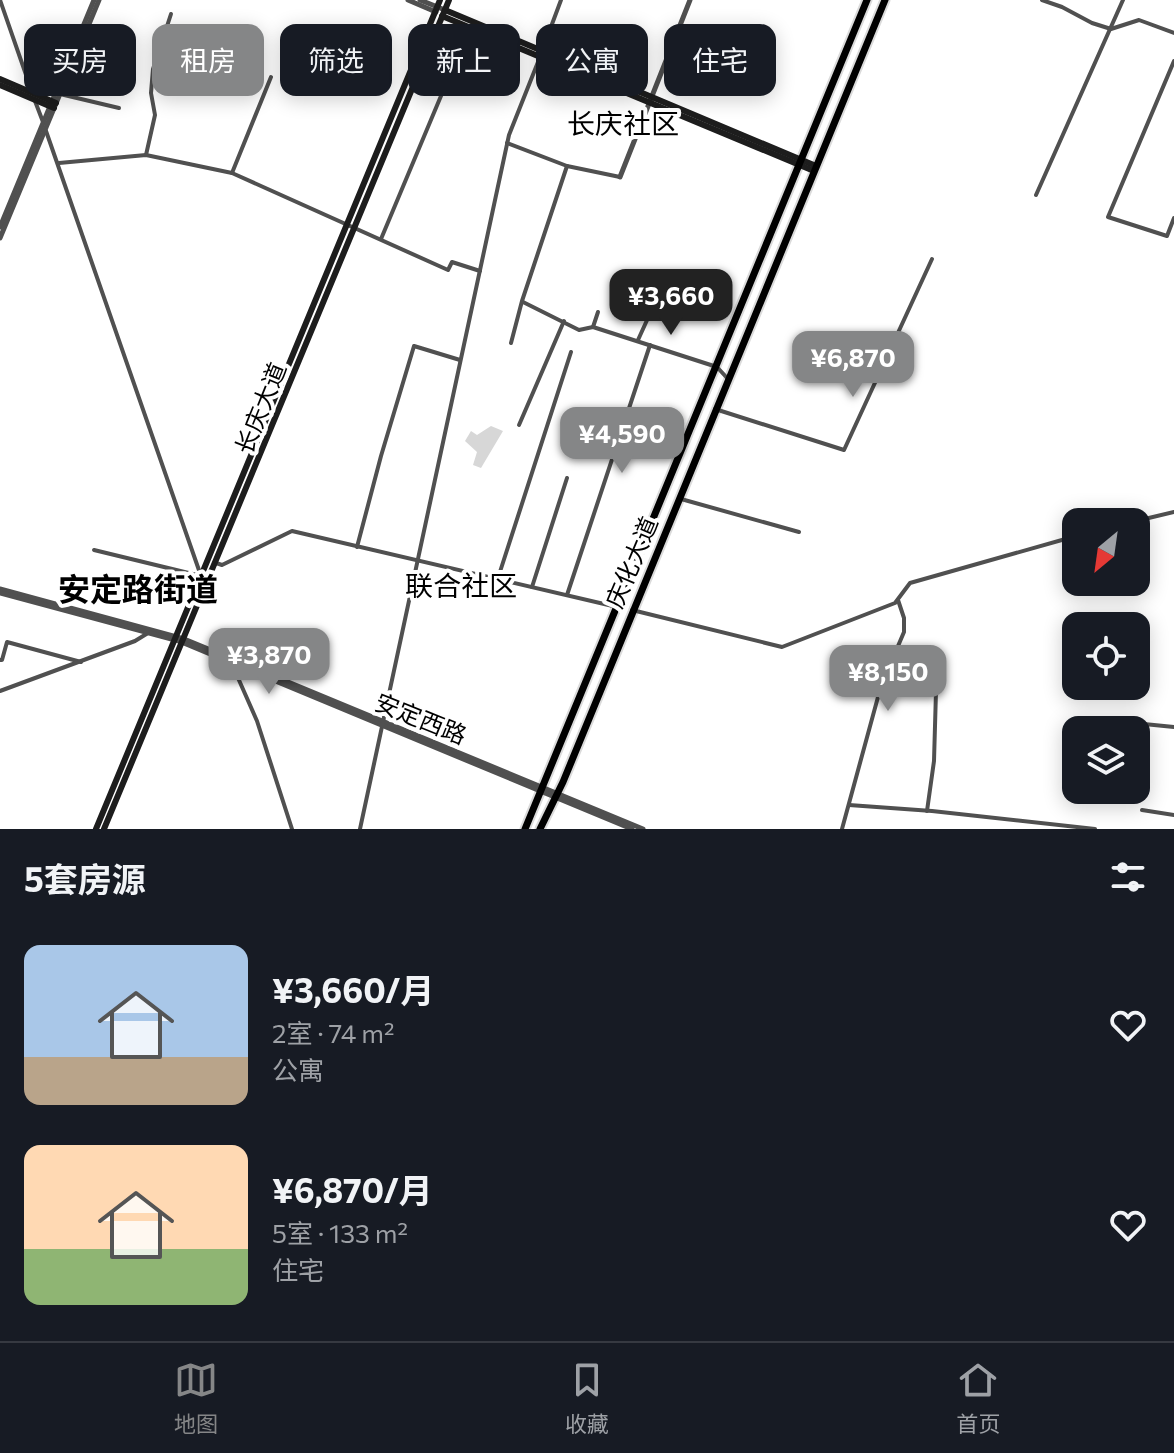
<!DOCTYPE html>
<html lang="zh">
<head>
<meta charset="utf-8">
<style>
  :root { --surface:#171b24; --page:#242831; --text:#f1f3f6; --muted:#9ea1a6; --line:#363941; --accent:#858687 }
  body { margin:0; font-family:Commissioner,"Noto Sans SC",sans-serif; background:var(--page); color:var(--text); height:100vh; display:flex; flex-direction:column; font-size:30px; white-space:nowrap }
  * { box-sizing:border-box; margin:0 }
  p { font-size:26px; color:var(--muted) }
  .icon { flex:none; width:44px; height:44px; fill:none; stroke:currentColor; stroke-width:2; stroke-linecap:round; stroke-linejoin:round }
  .map { position:relative; height:829px; overflow:hidden }
  .details { display:flex; flex-direction:column; background:var(--surface); flex:1 }
  .details>* { flex:none }
  .guide { position:absolute; left:24px; top:24px; width:1126px; height:72px; display:flex; gap:16px }
  .needle { width:52px; rotate:209deg }
  .fabs { position:absolute; left:1062px; top:508px; display:grid; gap:16px }
  .fabs a { display:grid; place-items:center; width:88px; height:88px; border-radius:16px; background:var(--surface); box-shadow:0 4px 20px #0003; font-size:40px }
  .price { position:absolute; translate:-50% -68px; padding:0 18px; border-radius:16px; background:var(--accent); color:#fff; font-size:26px; line-height:52px; filter:drop-shadow(0 2px 4px #0008) }
  .price::after { content:''; position:absolute; left:50%; top:48px; width:24px; height:18px; margin-left:-12px; background:inherit; clip-path:polygon(0 0,100% 0,50% 100%) }
  .price.active { background:#222; color:#fff }
  ul { padding:0; list-style:none }
  li { display:flex; align-items:center; gap:24px; height:200px; padding:0 24px }
  li span { display:grid; place-items:center; flex:none; width:224px; height:160px; border-radius:16px; color:#555 }
  li>.icon { margin-inline-start:auto }
  span .icon { width:96px; height:96px; fill:#fffc; stroke-width:1 }
  li b { font-size:34px }
  h2 { display:flex; justify-content:space-between; align-items:center; height:96px; padding:0 24px; font-size:34px }
  .pill { padding:0 28px; border-radius:16px; background:var(--surface); box-shadow:0 4px 20px #0003; font-size:28px; line-height:72px }
  .pill.active { background:var(--accent); color:#fff }
  .tab-bar { display:flex; justify-content:space-around; align-items:center; height:112px; border-top:2px solid var(--line); background:var(--surface); font-size:22px; color:var(--muted) }
  .tab-bar a { display:grid; justify-items:center; gap:4px }
  .tab-bar .active { color:var(--accent) }
  .map>svg:first-child { display:block }
</style>
</head>
<body>
<div class="map">
<svg width="1174" height="829" viewBox="0 0 1174 829">
  <rect width="100%" height="100%" fill="#fff"/>
  <polygon fill="#d7d7d7" points="491,426 503,431 481,468 473,465 477,452 465,441 471,431 477,435"/>
  <g fill="none" stroke-linecap="round" stroke-linejoin="round">
    <g stroke="#dbdbdb" stroke-width="11">
      <g id="trunk">
        <polyline points="525,829 867,0"/>
        <polyline points="540,829 563,782 885,0"/>
      </g>
    </g>
    <g stroke="#505050" stroke-width="4">
      <polyline points="0,0 32,92"/>
      <polyline points="1042,0 1062,7 1092,23 1111,29 1139,20 1174,33"/>
      <polyline points="542,51 561,0"/>
      <polyline points="1174,61 1108,217 1167,236 1174,218"/>
      <polyline points="584,68 599,26 634,39"/>
      <polyline points="60,94 119,108"/>
      <polyline points="35,101 43,122"/>
      <polyline points="46,131 201,576"/>
      <polyline points="507,143 567,166 620,177"/>
      <polyline points="146,155 155,115 151,93 153,69 171,14"/>
      <polyline points="59,163 146,155 232,173 448,270 452,262 480,271"/>
      <polyline points="232,173 271,77"/>
      <polyline points="1036,195 1123,0"/>
      <polyline points="381,239 459,53 504,73"/>
      <polyline points="523,302 579,330 593,327 598,312"/>
      <polyline points="593,327 717,367 728,379"/>
      <polyline points="638,340 667,276"/>
      <polyline points="511,343 522,301 567,166"/>
      <polyline points="715,409 844,450 932,259"/>
      <polyline points="519,425 564,321"/>
      <polyline points="681,499 799,532"/>
      <polyline points="1132,522 1174,512"/>
      <polyline points="357,547 381,456 414,346 460,360"/>
      <polyline points="94,550 201,576"/>
      <polyline points="216,563 222,565 292,531 617,607"/>
      <polyline points="498,578 571,352"/>
      <polyline points="532,587 567,478"/>
      <polyline points="567,595 650,345"/>
      <polyline points="632,610 782,647 895,603 910,583 1076,536"/>
      <polyline points="0,660 2,660 7,642 81,662"/>
      <polyline points="231,662 257,721 292,829"/>
      <polyline points="0,691 135,641 148,633"/>
      <polyline points="1134,723 1174,727"/>
      <polyline points="849,805 932,811 1095,829"/>
      <polyline points="1142,810 1174,815"/>
      <polyline points="927,811 934,761 936,691"/>
      <polyline points="360,829 509,135 540,57"/>
      <polyline points="842,829 881,686 904,632 904,618 898,600"/>
    </g>
    <g stroke="#505050" stroke-width="5">
      <polyline points="408,0 436,12"/>
      <polyline points="420,0 445,10"/>
      <polyline points="620,177 690,0"/>
      <polyline points="0,227 94,0"/>
      <polyline points="0,238 99,0"/>
      <polyline points="0,589 184,639 643,829"/>
      <polyline points="0,593 179,641 632,829"/>
    </g>
    <g stroke="#1d1d1d" stroke-width="6">
      <polyline points="445,10 816,166"/>
      <polyline points="442,16 814,171"/>
      <polyline points="0,79 56,103"/>
      <polyline points="0,85 54,108"/>
      <polyline points="96,829 440,0"/>
      <polyline points="104,829 449,0"/>
    </g>
    <use href="#trunk" stroke="#000" stroke-width="7"/>
  </g>
  <g text-anchor="middle" dominant-baseline="central" stroke-width="8" stroke-linejoin="round" paint-order="stroke">
    <g font-size="24" fill="#000" stroke="#fff">
      <text transform="translate(260 408) rotate(-68)">长庆大道</text>
      <text transform="translate(631 562) rotate(-67)">庆化大道</text>
      <text transform="translate(421 718) rotate(22)">安定西路</text>
    </g>
    <g font-size="28" fill="#000" stroke="#fff">
      <text x="623" y="123">长庆社区</text>
      <text x="461" y="585">联合社区</text>
    </g>
    <g font-size="32" font-weight="bold" fill="#000" stroke="#fff">
      <text x="138" y="588">安定路街道</text>
    </g>
  </g>
</svg>
<div class="fabs">
<a><svg class="needle" viewBox="-14 -14 28 28"><path d="M0-13l5 13h-10z" fill="#e53935"/><path d="M0 13l5-13h-10z" fill="#9ea1a6"/></svg></a>
<a><svg class="icon" aria-label="locate" viewBox="0 0 24 24"><circle cx="12" cy="12" r="6"/><path d="M12 2v4M12 18v4M2 12h4M18 12h4"/></svg></a>
<a><svg class="icon" aria-label="layers" viewBox="0 0 24 24"><path d="M12 4l9 5-9 5-9-5zM3 14l9 5 9-5"/></svg></a>
</div>
<b class="price active" style="left:671px;top:337px">¥3,660</b>
<b class="price" style="left:853px;top:399px">¥6,870</b>
<b class="price" style="left:622px;top:475px">¥4,590</b>
<b class="price" style="left:269px;top:696px">¥3,870</b>
<b class="price" style="left:888px;top:713px">¥8,150</b>
<div class="guide">
<a class="pill">买房</a>
<a class="pill active">租房</a>
<a class="pill">筛选</a>
<a class="pill">新上</a>
<a class="pill">公寓</a>
<a class="pill">住宅</a>
</div>
</div>
<section class="details">
<h2>5套房源<svg class="icon" aria-label="filters" viewBox="0 0 24 24"><path d="M4 7h16M4 17h16"/><circle cx="9" cy="7" r="2"/><circle cx="15" cy="17" r="2"/></svg></h2>
<ul>
<li><span style="background:linear-gradient(#a9c7e8 70%,#b9a48a 0)"><svg class="icon" aria-label="home" viewBox="0 0 24 24"><path d="M3 11l9-7 9 7M6 9v11h12V9"/></svg></span><div><b>¥3,660/月</b><p>2室 · 74 m²</p><p>公寓</p></div><svg class="icon" aria-label="heart" viewBox="0 0 24 24"><path d="M12 20l-8-8c-3-5 5-10 8-4 3-6 11-1 8 4z"/></svg></li>
<li><span style="background:linear-gradient(#ffd9b3 65%,#8fb573 0)"><svg class="icon" aria-label="home" viewBox="0 0 24 24"><path d="M3 11l9-7 9 7M6 9v11h12V9"/></svg></span><div><b>¥6,870/月</b><p>5室 · 133 m²</p><p>住宅</p></div><svg class="icon" aria-label="heart" viewBox="0 0 24 24"><path d="M12 20l-8-8c-3-5 5-10 8-4 3-6 11-1 8 4z"/></svg></li>
</ul>
</section>
<nav class="tab-bar">
<a class="active"><svg class="icon" aria-label="map" viewBox="0 0 24 24"><path d="M3 6l6-2 6 2 6-2v14l-6 2-6-2-6 2zM9 4v14M15 6v14"/></svg>地图</a>
<a><svg class="icon" aria-label="saved" viewBox="0 0 24 24"><path d="M7 4h10v16l-5-4-5 4z"/></svg>收藏</a>
<a><svg class="icon" aria-label="home" viewBox="0 0 24 24"><path d="M3 11l9-7 9 7M6 9v11h12V9"/></svg>首页</a>
</nav>
</body>
</html>
